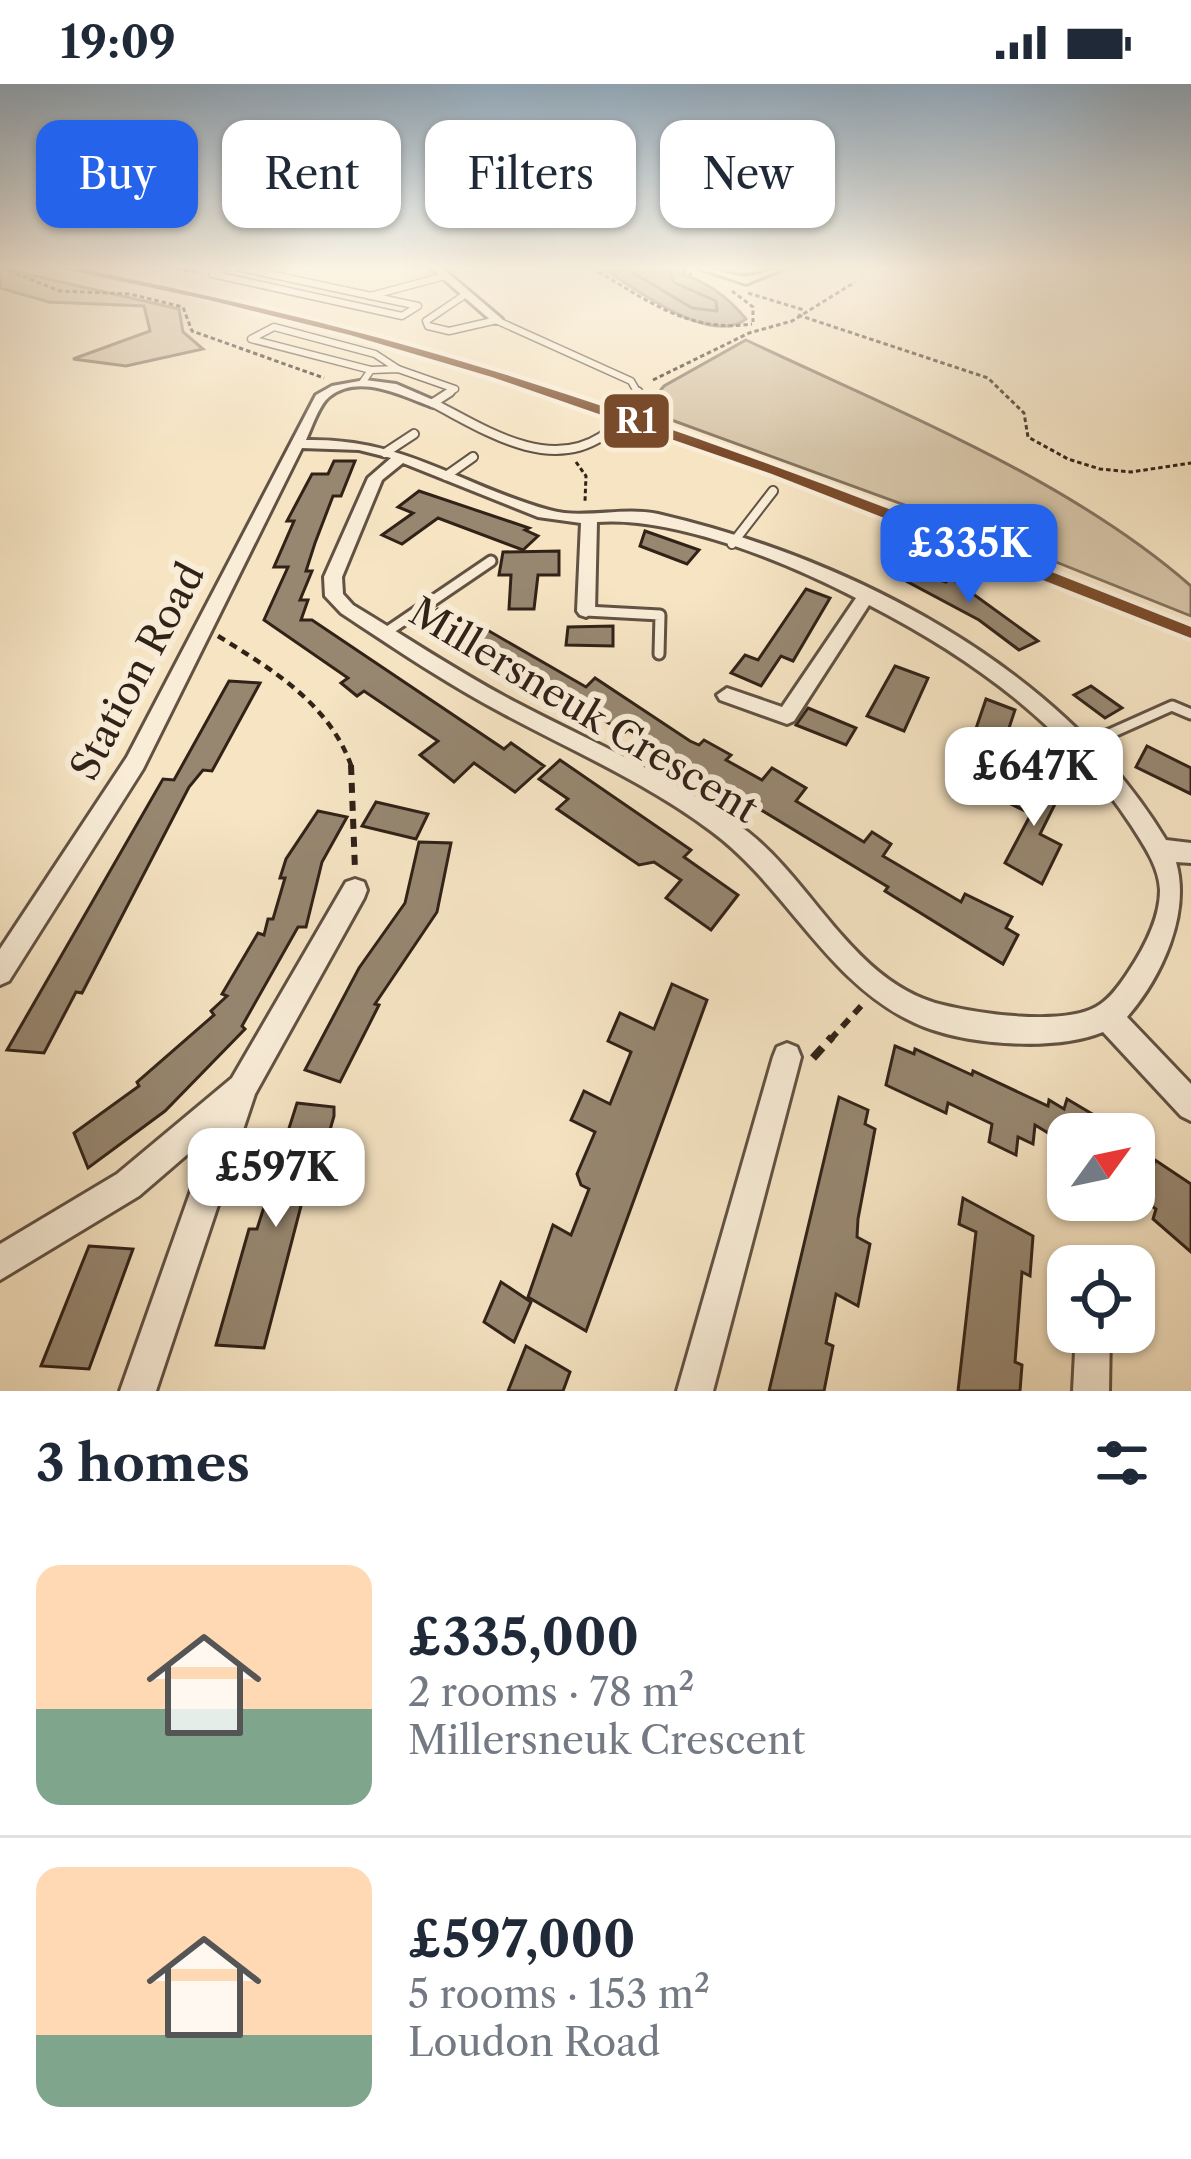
<!DOCTYPE html>
<html lang="en">
<head>
<meta charset="utf-8">
<style>
  :root { --surface:#fff; --page:#f6f6f7; --text:#1f2937; --muted:#747a83; --line:#e0e1e3; --accent:#2563eb }
  body { margin:0; font-family:"Libre Caslon Text",serif; background:var(--page); color:var(--text); height:100vh; display:flex; flex-direction:column; font-size:45px; white-space:nowrap }
  * { box-sizing:border-box; margin:0 }
  p { font-size:39px; color:var(--muted) }
  .icon { flex:none; width:66px; height:66px; fill:none; stroke:currentColor; stroke-width:2; stroke-linecap:round; stroke-linejoin:round }
  .map { position:relative; height:1307px; overflow:hidden }
  .details { display:flex; flex-direction:column; background:var(--surface); flex:1 }
  .details>* { flex:none }
  .guide { position:absolute; left:36px; top:36px; width:1119px; height:108px; display:flex; gap:24px }
  .needle { width:78px; rotate:57deg }
  .tools { position:absolute; left:1047px; top:1029px; display:grid; gap:24px }
  .tools a { display:grid; place-items:center; width:108px; height:108px; border-radius:24px; background:var(--surface); box-shadow:0 3px 9px #0004; font-size:60px }
  .price { position:absolute; translate:-50% -102px; padding:0 27px; border-radius:24px; background:#fff; color:#222; font-size:39px; line-height:78px; filter:drop-shadow(0 3px 6px #0008) }
  .price::after { content:''; position:absolute; left:50%; top:72px; width:36px; height:27px; margin-left:-18px; background:inherit; clip-path:polygon(0 0,100% 0,50% 100%) }
  .price.on { background:var(--accent); color:#fff }
  ul { padding:0; list-style:none }
  li { display:flex; align-items:center; gap:36px; height:300px; padding:0 36px }
  li+li { border-top:3px solid var(--line) }
  li span { display:grid; place-items:center; flex:none; width:336px; height:240px; border-radius:24px; color:#555 }
  li>.icon { margin-inline-start:auto }
  span .icon { width:144px; height:144px; fill:#fffc; stroke-width:1 }
  li b { font-size:51px }
  h2 { display:flex; justify-content:space-between; align-items:center; height:144px; padding:0 36px; font-size:51px }
  .chip { padding:0 42px; border-radius:24px; background:var(--surface); box-shadow:0 3px 9px #0004; font-size:42px; line-height:108px }
  .chip.on { background:var(--accent); color:#fff }
  .status { display:flex; justify-content:space-between; align-items:center; height:84px; padding:0 60px; background:var(--surface); direction:ltr }
  .status svg { height:33px; fill:currentColor }
  .map>svg:first-child { display:block }
</style>
</head>
<body>
<div class="status"><b>19:09</b><svg viewBox="0 0 49 12"><path d="M0 12V9h3v3zM5 12V6h3v6zM10 12V3h3v9zM15 12V0h3v12zM26 1h20v11H26zM47 4h2v5h-2z"/></svg></div>
<div class="map">
<svg width="1191" height="1307" viewBox="0 0 1191 1307">
  <rect width="100%" height="100%" fill="#f6e4c3"/>
  <filter id="stains"><feTurbulence type="fractalNoise" baseFrequency=".00167" numOctaves="4"/><feColorMatrix values="0 0 0 0 .2 0 0 0 0 .09 0 0 0 0 .02 0 0 0 .5 -.17"/></filter>
  <radialGradient id="worn" r=".72"><stop offset=".6" stop-color="#630" stop-opacity="0"/><stop offset="1" stop-color="#630" stop-opacity=".3"/></radialGradient>
  <g fill="#d5c3a6" stroke="#83725f" stroke-width="3">
    <polygon points="0,184 179,225 183,248 203,265 126,282 73,275 150,247 144,222 49,218 0,204"/>
    <path d="M746,256C894,326 1068,394 1191,502V532L1006,458L644,326L664,302Z"/>
  </g>
  <path fill="#b3a289" stroke="#7f6f5c" stroke-width="3" d="M602,184C664,184 704,184 746,235C710,263 635,204 602,184Z"/>
  <g fill="none" stroke-linecap="round" stroke-linejoin="round">
    <polyline stroke="#726250" stroke-width="3" points="625,184 692,224 717,227 716,217 673,198 669,184"/>
  </g>
  <g fill="#978771" stroke="#312218" stroke-width="3">
    <polygon points="334,377 355,377 341,412 333,412 315,459 306,487 312,487 300,516 308,516 301,536 312,536 504,665 511,659 544,682 515,708 474,679 454,698 420,671 438,657 364,607 357,612 341,599 348,594 264,536 288,483 274,483 294,437 287,437 312,390 328,390"/>
    <polygon points="419,407 529,444 525,446 538,452 523,466 438,434 402,460 382,451 413,429 398,423"/>
    <polygon points="645,447 699,466 687,480 640,462"/>
    <polygon points="559,467 559,491 538,491 534,525 509,525 511,491 499,491 503,468"/>
    <polygon points="896,483 946,498 951,494 1038,557 1019,566 979,536 893,490"/>
    <polygon points="806,505 830,514 793,577 781,572 761,602 731,589 745,571 758,576"/>
    <polygon points="438,525 457,536 463,532 586,603 595,594 690,657 699,661 704,656 731,671 726,676 762,696 772,684 806,704 796,717 864,758 872,748 891,760 883,772 961,818 965,810 1012,833 1006,844 1018,851 1003,880 885,807 888,803 628,645 625,648 534,599 525,606 419,539"/>
    <polygon points="613,542 613,562 566,561 568,543"/>
    <polygon points="895,582 928,594 904,647 867,632"/>
    <polygon points="229,597 260,599 212,687 203,686 189,703 82,909 76,908 44,969 7,966 163,695 174,696"/>
    <polygon points="1091,602 1122,624 1105,634 1074,611"/>
    <polygon points="986,615 1015,626 1003,662 1017,668 1012,685 968,668"/>
    <polygon points="808,624 856,644 846,661 796,641"/>
    <polygon points="1147,662 1191,684 1191,710 1136,683"/>
    <polygon points="560,676 691,766 684,773 738,811 711,846 666,814 681,796 654,778 639,781 557,725 568,715 539,695"/>
    <polygon points="1052,691 1066,698 1040,750 1061,761 1042,800 1005,779 1031,730 997,713 1006,697 1040,714"/>
    <polygon points="376,718 428,730 416,755 362,742"/>
    <polygon points="318,727 347,733 322,778 306,843 298,843 242,942 245,945 165,1027 88,1084 74,1049 139,1002 137,998 214,931 211,927 227,912 222,910 258,849 264,851 268,835 273,835 285,794 280,794 286,775"/>
    <polygon points="419,758 451,759 437,828 375,920 379,921 340,998 305,986 359,884 405,819"/>
    <polygon points="672,900 707,916 586,1247 528,1213 553,1141 571,1151 589,1105 581,1101 577,1090 595,1048 571,1036 584,1007 610,1020 631,968 608,957 620,929 654,945"/>
    <polygon points="895,962 914,970 915,965 972,991 973,987 1048,1022 1049,1016 1064,1025 1067,1015 1126,1050 1068,1050 1068,1061 1035,1041 1033,1060 1018,1053 1016,1071 989,1058 992,1040 948,1019 946,1029 886,1001"/>
    <polygon points="839,1013 868,1026 865,1040 875,1045 858,1135 857,1153 870,1160 858,1222 836,1210 826,1259 833,1262 824,1307 769,1307"/>
    <polygon points="297,1019 334,1023 334,1032 309,1119 302,1118 264,1264 216,1261 249,1145 257,1145"/>
    <polygon points="1155,1076 1191,1100 1191,1168 1153,1135 1156,1125 1143,1116"/>
    <polygon points="963,1114 1033,1152 1030,1192 1022,1188 1015,1278 1022,1281 1020,1307 958,1307 976,1148 959,1140"/>
    <polygon points="89,1162 133,1165 89,1285 41,1282"/>
    <polygon points="501,1198 531,1218 514,1258 484,1238"/>
    <polygon points="526,1262 570,1288 563,1307 508,1307"/>
  </g>
  <g fill="none" stroke-linecap="round" stroke-linejoin="round">
    <g stroke="#625243" stroke-width="9">
      <g id="lane-far2">
        <polyline points="224,184 212,190 402,232 418,222 241,184"/>
        <polyline points="466,210 426,237 428,242 449,247 497,236"/>
        <polyline points="370,212 445,192"/>
        <polyline points="498,237 631,297 639,311"/>
        <polyline points="371,286 251,255 274,243 375,270 398,285"/>
        <polyline points="362,299 371,286 398,285 455,305 445,311"/>
      </g>
    </g>
    <g stroke="#625243" stroke-width="12">
      <g id="lane-far1">
        <polyline points="433,319 450,308"/>
        <path d="M433,319C482,344 546,388 601,353C616,343 628,326 640,312L638,308"/>
        <polyline points="385,369 414,350"/>
        <polyline points="446,392 473,373"/>
        <polyline points="732,460 773,407"/>
      </g>
    </g>
    <g stroke="#625243" stroke-width="15">
      <g id="lane">
        <polyline points="586,527 660,531 659,570"/>
        <polyline points="385,549 491,477"/>
        <polyline points="1080,663 1172,622 1191,630"/>
      </g>
    </g>
    <g stroke="#625243" stroke-width="6">
      <g id="street">
        <polygon points="431,184 442,184 502,235 502,239 494,239"/>
        <path d="M698,184C714,184 727,191 742,192C755,194 770,184 785,184L746,200Z"/>
        <path d="M365,296L396,300L440,319L433,323C404,313 359,288 329,313C319,321 312,343 306,356C406,354 459,401 549,426C584,436 622,422 658,430C851,475 1061,582 1166,756L1191,759V779L1176,778C1191,830 1161,894 1127,933L1191,1000V1037L1181,1032L1103,948C1055,968 962,961 915,939C827,899 787,803 711,747C647,699 573,667 504,630C447,600 394,564 341,529L325,512L324,493L368,394L391,374L359,366L302,364L143,685L9,897L0,901V865L127,673L316,311L332,302ZM403,379L538,433L581,439L577,527L580,531L586,533L595,527L597,438C675,432 786,478 856,514L782,623L727,604L717,611L720,616L787,640L794,637L869,521C972,574 1066,642 1131,741C1143,760 1159,782 1160,806C1160,836 1143,866 1127,890C1119,902 1109,916 1096,923C1062,942 979,930 943,921C855,900 814,800 748,748C678,694 595,660 517,619C461,590 408,554 353,521L343,510L342,493L382,396Z"/>
        <polygon points="355,795 364,798 367,806 364,814 255,1010 156,1307 120,1307 211,1050 139,1112 0,1196 0,1160 117,1090 232,994 346,798"/>
        <polygon points="787,959 797,963 801,973 713,1307 677,1307 773,973 777,963"/>
        <polygon points="1076,1248 1110,1248 1109,1307 1073,1307"/>
      </g>
    </g>
    <g stroke="#312218" stroke-width="3" stroke-dasharray="4.5 3" stroke-linecap="butt">
      <polyline points="2,184 60,207 130,210 183,223 192,247 324,294"/>
      <polyline points="169,184 200,188"/>
      <path d="M592,184C644,214 689,250 752,240"/>
      <polyline points="675,184 692,191"/>
      <polyline points="732,207 753,223 753,238"/>
      <polyline points="748,209 804,226"/>
      <polyline points="214,219 244,225"/>
      <polyline points="798,231 988,294 1024,329 1028,353 1068,375 1100,385 1131,388 1191,379"/>
      <polyline points="653,296 749,249 792,237 855,198"/>
      <polyline points="576,378 586,392 585,417"/>
    </g>
    <path stroke="#312218" stroke-width="4.5" stroke-dasharray="8 6" stroke-linecap="butt" d="M218,552C273,586 330,620 352,684"/>
    <g stroke="#312218" stroke-width="6" stroke-dasharray="10 8" stroke-linecap="butt">
      <polyline points="351,681 355,786"/>
      <polyline points="830,956 862,921"/>
    </g>
    <polyline stroke="#312218" stroke-width="8" stroke-dasharray="14 9" stroke-linecap="butt" points="813,974 832,953"/>
    <use href="#lane-far2" stroke="#f9edd8" stroke-width="6"/>
    <use href="#lane-far1" stroke="#f9edd8" stroke-width="8"/>
    <use href="#lane" stroke="#f9edd8" stroke-width="9"/>
    <use href="#street" fill="#f9edd8" fill-rule="evenodd"/>
    <g stroke="#f9edd8" stroke-width="9">
      <path id="rail-1" d="M59,184H77C220,213 361,246 500,289C735,362 963,453 1191,543V554L772,390L492,293L350,251L209,216Z"/>
    </g>
    <use href="#rail-1" fill="#7a4b2a" fill-rule="evenodd"/>
  </g>
  <linearGradient id="sky" x2="0" y2="1"><stop stop-color="#93adc2"/><stop offset="0.5" stop-color="#fbf3e4"/><stop offset="1" stop-color="#fbf3e4" stop-opacity="0"/></linearGradient>
  <rect width="1191" height="367" fill="url(#sky)"/>
  <g text-anchor="middle" dominant-baseline="central" stroke-width="12" stroke-linejoin="round" paint-order="stroke">
    <g font-size="39" fill="#312218" stroke="#f9edd8">
      <text transform="translate(137 587) rotate(-62)">Station Road</text>
      <text transform="translate(584 626) rotate(31)">Millersneuk Crescent</text>
    </g>
  </g>
  <rect stroke="#f9edd8" stroke-width="4.5" x="602" y="308" width="69" height="58" rx="12" fill="#7a4b2a"/>
  <g font-size="33" text-anchor="middle" font-weight="bold" fill="#fff">
    <text x="636" y="349">R1</text>
  </g>
  <rect width="100%" height="100%" filter="url(#stains)"/>
  <rect width="100%" height="100%" fill="url(#worn)"/>
</svg>
<div class="tools">
<a><svg class="needle" viewBox="-14 -14 28 28"><path d="M0-13l5 13h-10z" fill="#e53935"/><path d="M0 13l5-13h-10z" fill="#747a83"/></svg></a>
<a><svg class="icon" aria-label="locate" viewBox="0 0 24 24"><circle cx="12" cy="12" r="6"/><path d="M12 2v4M12 18v4M2 12h4M18 12h4"/></svg></a>
</div>
<b class="price on" style="left:969px;top:522px">£335K</b>
<b class="price" style="left:1034px;top:745px">£647K</b>
<b class="price" style="left:276px;top:1146px">£597K</b>
<div class="guide">
<a class="chip on">Buy</a>
<a class="chip">Rent</a>
<a class="chip">Filters</a>
<a class="chip">New</a>
</div>
</div>
<section class="details">
<h2>3 homes<svg class="icon" aria-label="filters" viewBox="0 0 24 24"><path d="M4 7h16M4 17h16"/><circle cx="9" cy="7" r="2"/><circle cx="15" cy="17" r="2"/></svg></h2>
<ul>
<li><span style="background:linear-gradient(#ffd9b3 60%,#7fa58c 0)"><svg class="icon" aria-label="home" viewBox="0 0 24 24"><path d="M3 11l9-7 9 7M6 9v11h12V9"/></svg></span><div><b>£335,000</b><p>2 rooms · 78 m²</p><p>Millersneuk Crescent</p></div></li>
<li><span style="background:linear-gradient(#ffd9b3 70%,#7fa58c 0)"><svg class="icon" aria-label="home" viewBox="0 0 24 24"><path d="M3 11l9-7 9 7M6 9v11h12V9"/></svg></span><div><b>£597,000</b><p>5 rooms · 153 m²</p><p>Loudon Road</p></div></li>
</ul>
</section>
</body>
</html>
